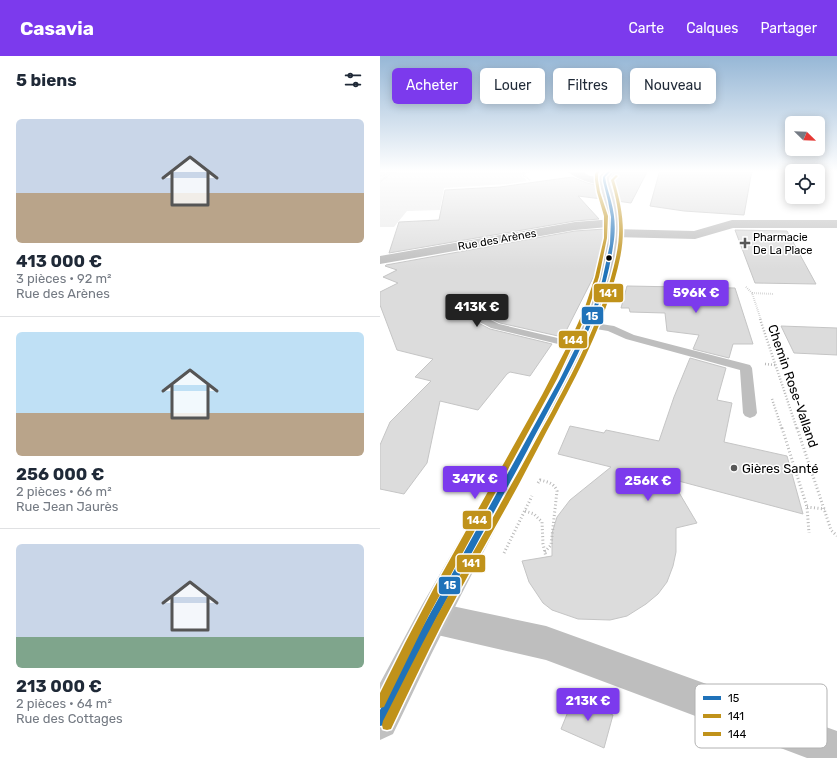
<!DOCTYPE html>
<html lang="fr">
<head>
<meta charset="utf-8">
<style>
  :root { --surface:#fff; --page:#f6f6f7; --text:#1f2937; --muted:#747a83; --line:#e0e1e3; --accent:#7c3aed }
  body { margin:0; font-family:Rubik,sans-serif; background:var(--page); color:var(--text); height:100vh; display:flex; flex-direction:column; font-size:15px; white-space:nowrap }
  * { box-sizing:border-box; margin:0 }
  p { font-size:13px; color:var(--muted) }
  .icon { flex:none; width:22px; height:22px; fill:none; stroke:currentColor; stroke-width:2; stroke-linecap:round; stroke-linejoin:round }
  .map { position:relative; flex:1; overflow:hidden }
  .side { display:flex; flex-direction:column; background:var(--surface); width:380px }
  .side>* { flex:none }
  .hud { position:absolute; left:12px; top:12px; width:380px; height:36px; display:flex; gap:8px }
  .needle { width:26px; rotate:113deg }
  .buttons { position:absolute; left:405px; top:60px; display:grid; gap:8px }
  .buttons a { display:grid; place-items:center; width:40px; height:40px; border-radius:6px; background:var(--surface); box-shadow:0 2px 10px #0003; font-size:20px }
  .price { position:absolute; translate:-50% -34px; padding:0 9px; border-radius:4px; background:var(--accent); color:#fff; font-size:13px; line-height:26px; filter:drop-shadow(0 1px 2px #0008) }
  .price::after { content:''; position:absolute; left:50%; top:24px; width:12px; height:9px; margin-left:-6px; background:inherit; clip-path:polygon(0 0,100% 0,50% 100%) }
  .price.selected { background:#222; color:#fff }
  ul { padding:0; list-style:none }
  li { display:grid; align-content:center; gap:8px; height:212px; padding:0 16px }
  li+li { border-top:1px solid var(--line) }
  li span { display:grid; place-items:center; height:124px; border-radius:6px; color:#555 }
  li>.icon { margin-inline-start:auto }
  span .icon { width:72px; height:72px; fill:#fffc; stroke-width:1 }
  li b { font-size:17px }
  h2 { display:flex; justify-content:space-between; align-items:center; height:48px; padding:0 16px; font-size:17px }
  .tag { padding:0 14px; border-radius:6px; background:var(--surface); box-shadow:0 2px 10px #0003; font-size:14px; line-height:36px }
  .tag.selected { background:var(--accent); color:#fff }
  header { display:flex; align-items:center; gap:24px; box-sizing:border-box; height:56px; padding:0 20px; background:var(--accent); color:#fff }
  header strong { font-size:19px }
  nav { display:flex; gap:22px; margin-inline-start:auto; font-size:14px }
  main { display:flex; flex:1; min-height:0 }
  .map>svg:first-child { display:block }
</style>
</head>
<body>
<header>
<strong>Casavia</strong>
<nav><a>Carte</a><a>Calques</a><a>Partager</a></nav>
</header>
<main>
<section class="side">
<h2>5 biens<svg class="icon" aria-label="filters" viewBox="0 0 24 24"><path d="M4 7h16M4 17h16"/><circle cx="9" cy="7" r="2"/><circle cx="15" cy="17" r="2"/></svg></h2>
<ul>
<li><span style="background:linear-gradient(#c9d6e8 60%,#b9a48a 0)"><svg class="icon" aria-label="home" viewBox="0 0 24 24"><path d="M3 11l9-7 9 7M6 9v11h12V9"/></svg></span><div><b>413 000 €</b><p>3 pièces · 92 m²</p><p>Rue des Arènes</p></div></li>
<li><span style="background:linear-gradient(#bfe0f5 65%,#b9a48a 0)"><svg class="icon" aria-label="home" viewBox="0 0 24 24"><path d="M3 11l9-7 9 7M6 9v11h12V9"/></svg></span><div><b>256 000 €</b><p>2 pièces · 66 m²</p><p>Rue Jean Jaurès</p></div></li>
<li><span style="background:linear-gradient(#c9d6e8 75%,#7fa58c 0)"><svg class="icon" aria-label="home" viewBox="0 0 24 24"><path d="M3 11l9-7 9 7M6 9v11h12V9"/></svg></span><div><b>213 000 €</b><p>2 pièces · 64 m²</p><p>Rue des Cottages</p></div></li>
</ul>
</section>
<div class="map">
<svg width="457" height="702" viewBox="0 0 457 702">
  <rect width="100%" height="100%" fill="#fff"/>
  <polygon fill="#eaeaea" points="0,114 158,114 142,119 147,125 128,128 64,132 60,154 27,155 14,171 0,171"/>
  <g fill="#dcdcdc" stroke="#c5c5c5">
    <polygon points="237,114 268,114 251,147 237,145 230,123"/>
    <polygon points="280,114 372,114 364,159 304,155 270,150"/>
    <polygon points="192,121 207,127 219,130 222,143 198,140 219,163 195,165 9,197 19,166 59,164 65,134 120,131"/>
    <polygon points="225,173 222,199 217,214 184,279 180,278 178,280 120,267 87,251 81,252 80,256 81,258 110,273 172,288 150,320 130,316 127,318 98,354 60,345 47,407 24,438 0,433 0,389 10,366 51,325 35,321 53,303 17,294 0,249 0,236 18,227 3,221 17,214 5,210 6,209 195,175"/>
    <polygon points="355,174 407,175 436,228 375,227"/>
    <polygon points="247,230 355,232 373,288 353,288 349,302 313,293 319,279 287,275 285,257 250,256 249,252 241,252"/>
    <polygon points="401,270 457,272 457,299 414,297"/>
    <polygon points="310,302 346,312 337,344 352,347 344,386 407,400 423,458 291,423 317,467 296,472 296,496 293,510 287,526 278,538 266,548 247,560 230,564 198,563 172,554 163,547 149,526 142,505 172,500 172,477 177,461 190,444 231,411 178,398 190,370 224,377 226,374 279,385 294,341"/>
    <polygon points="194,641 233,659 224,692 181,673"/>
  </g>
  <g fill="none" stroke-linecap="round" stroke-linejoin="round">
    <g stroke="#b8b8b8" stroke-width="1.5" stroke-dasharray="0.5 1" stroke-linecap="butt">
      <polyline points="145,114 143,119 150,124"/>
      <polyline points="0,117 43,114"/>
      <polyline points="0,120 7,118"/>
      <polyline points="0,126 15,114"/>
    </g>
    <g stroke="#b8b8b8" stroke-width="2" stroke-dasharray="0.5 1.5" stroke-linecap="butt">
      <polyline points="366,231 372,237 381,264"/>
      <polyline points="372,237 394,238"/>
    </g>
    <g stroke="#b8b8b8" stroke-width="2.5" stroke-dasharray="1 2" stroke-linecap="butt">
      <polyline points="380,263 417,373"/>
      <polyline points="385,308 395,309"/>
      <polyline points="392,343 402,373"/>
    </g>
    <g stroke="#b8b8b8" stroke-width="3" stroke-dasharray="1 2.5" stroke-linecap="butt">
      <polyline points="402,372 427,451 429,477"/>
      <polyline points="417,372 451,474 457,480"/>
      <path d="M158,427L160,424C168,426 174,427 177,435L171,489L164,497"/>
      <polyline points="427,451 445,453"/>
      <polyline points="145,455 154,458 162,466 163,488 166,501"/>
      <polyline points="124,497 152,440"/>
    </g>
    <g fill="#bebebe" fill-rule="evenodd">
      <polygon points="86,252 119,268 203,288 205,290 199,293 111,272 82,257 81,255 82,253"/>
      <polygon points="208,266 234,270 254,279 370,309 372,312 377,357 375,360 370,362 365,360 363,357 360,314 246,283 228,275 204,271 203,269 204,267"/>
    </g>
    <g fill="#bebebe" fill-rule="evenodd">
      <path d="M186,114H199L210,120L228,123L229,125C222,134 193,122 186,114Z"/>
      <polygon points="234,163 239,164 241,167 239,170 195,174 0,208 0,200 195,166"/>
      <polygon points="352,164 457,164 457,172 353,172 315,183 233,181 228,180 226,177 228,174 233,173 314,175"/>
      <polygon points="53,546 166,570 457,675 457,702 427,702 166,604 53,578 42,573 37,562 42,551"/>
    </g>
    <path fill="#c1c1c1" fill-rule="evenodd" d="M225,114H236L229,122V125C239,155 243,167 237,199C225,272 186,336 153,401C124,458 93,514 65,571C47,606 30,643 13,678L0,684V627L42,549L164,338L192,284L205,256L215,228L223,199L227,169L226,152L219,125V121Z"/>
    <g stroke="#fff" stroke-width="3">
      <path id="bus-1" d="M229,114H232L225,121C226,129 229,137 231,145C235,160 236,174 233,190C223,264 181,329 147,395C117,451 86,507 56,563C38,598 21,633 4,669L0,670V654L36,583L180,323L204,275L214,250L222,225L230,188L231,161L228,145L223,125V121Z"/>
    </g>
    <g stroke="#fff" stroke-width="3">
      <path id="bus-2" d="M236,119L238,120L234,124C242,151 246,174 240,202C228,258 203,308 176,358C163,382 151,405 139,428C114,474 87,520 63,566C45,601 28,637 11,673L7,674L3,673L2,669L3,665C21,630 38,595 57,560C81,516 107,473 131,429C145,405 157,381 171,357C198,307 224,257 236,201C242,173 239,151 231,124Z"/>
    </g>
    <g stroke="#fff" stroke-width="3">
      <polygon id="bus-3" points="217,114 220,114 218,118 218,124 220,136 228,160 227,182 219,221 208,254 193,289 177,323 49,559 4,651 0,652 0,637 25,587 54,532 162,339 188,289 204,254 215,221 224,182 224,160 217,136 215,124 215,118"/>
    </g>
    <use href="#bus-1" fill="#1f72b9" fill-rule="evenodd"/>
    <use href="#bus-2" fill="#c0921a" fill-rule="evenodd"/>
    <use href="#bus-3" fill="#c0921a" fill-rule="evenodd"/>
  </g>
  <linearGradient id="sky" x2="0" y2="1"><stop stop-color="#96b7d6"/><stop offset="0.54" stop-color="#fff"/><stop offset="1" stop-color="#fff" stop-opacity="0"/></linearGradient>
  <rect width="457" height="213" fill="url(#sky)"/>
  <g fill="#595959" stroke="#fff" stroke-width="1.5">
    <path d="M363 181h4v4h4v4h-4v4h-4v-4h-4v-4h4z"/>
    <circle cx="354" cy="412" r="4"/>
  </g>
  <circle fill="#000" stroke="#fff" stroke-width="1.5" cx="229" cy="202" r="3.5"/>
  <g text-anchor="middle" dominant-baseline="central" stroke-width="3" stroke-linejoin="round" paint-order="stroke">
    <g font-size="11" fill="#000" stroke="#fff" text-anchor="start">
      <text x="373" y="181">Pharmacie<tspan x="373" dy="13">De La Place</tspan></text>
    </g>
    <g font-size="11" fill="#000" stroke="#fff">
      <text transform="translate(117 184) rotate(-10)">Rue des Arènes</text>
    </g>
    <g font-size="13" fill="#000" stroke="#fff">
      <text transform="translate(413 330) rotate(71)">Chemin Rose-Valland</text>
    </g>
    <g font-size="13" fill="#000" stroke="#fff" text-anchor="start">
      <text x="362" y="412">Gières Santé</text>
    </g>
  </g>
  <rect x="315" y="628" width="132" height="64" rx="6" fill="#fff" stroke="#b2b2b2" stroke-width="1"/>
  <rect x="323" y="640" width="18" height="4" fill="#1f72b9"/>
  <rect x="323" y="658" width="18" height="4" fill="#c0921a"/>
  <rect x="323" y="676" width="18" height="4" fill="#c0921a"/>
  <g font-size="11" fill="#000">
    <text x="348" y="646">15</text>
    <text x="348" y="664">141</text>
    <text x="348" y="682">144</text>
  </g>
  <g stroke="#fff" stroke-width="1.5">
    <rect x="213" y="227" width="31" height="20" rx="4" fill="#c0921a"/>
    <rect x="201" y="250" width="23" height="19" rx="4" fill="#1f72b9"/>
    <rect x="178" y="274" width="30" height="19" rx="4" fill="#c0921a"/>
    <rect x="82" y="454" width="30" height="20" rx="4" fill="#c0921a"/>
    <rect x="76" y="498" width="30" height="19" rx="4" fill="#c0921a"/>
    <rect x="58" y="520" width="23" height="19" rx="4" fill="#1f72b9"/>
  </g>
  <g font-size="11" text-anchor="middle" font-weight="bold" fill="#fff">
    <text x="228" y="241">141</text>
    <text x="212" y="264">15</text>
    <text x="193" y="288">144</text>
    <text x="97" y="468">144</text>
    <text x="91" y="511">141</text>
    <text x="70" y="533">15</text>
  </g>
</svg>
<div class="buttons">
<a><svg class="needle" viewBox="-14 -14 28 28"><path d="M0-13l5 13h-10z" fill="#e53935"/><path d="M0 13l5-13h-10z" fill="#747a83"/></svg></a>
<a><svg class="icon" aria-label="locate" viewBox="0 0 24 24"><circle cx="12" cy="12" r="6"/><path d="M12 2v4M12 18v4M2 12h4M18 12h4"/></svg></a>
</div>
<b class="price" style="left:316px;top:258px">596K €</b>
<b class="price selected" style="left:97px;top:272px">413K €</b>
<b class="price" style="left:95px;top:444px">347K €</b>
<b class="price" style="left:268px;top:446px">256K €</b>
<b class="price" style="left:208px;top:666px">213K €</b>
<div class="hud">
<a class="tag selected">Acheter</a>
<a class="tag">Louer</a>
<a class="tag">Filtres</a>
<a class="tag">Nouveau</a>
</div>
</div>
</main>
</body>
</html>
